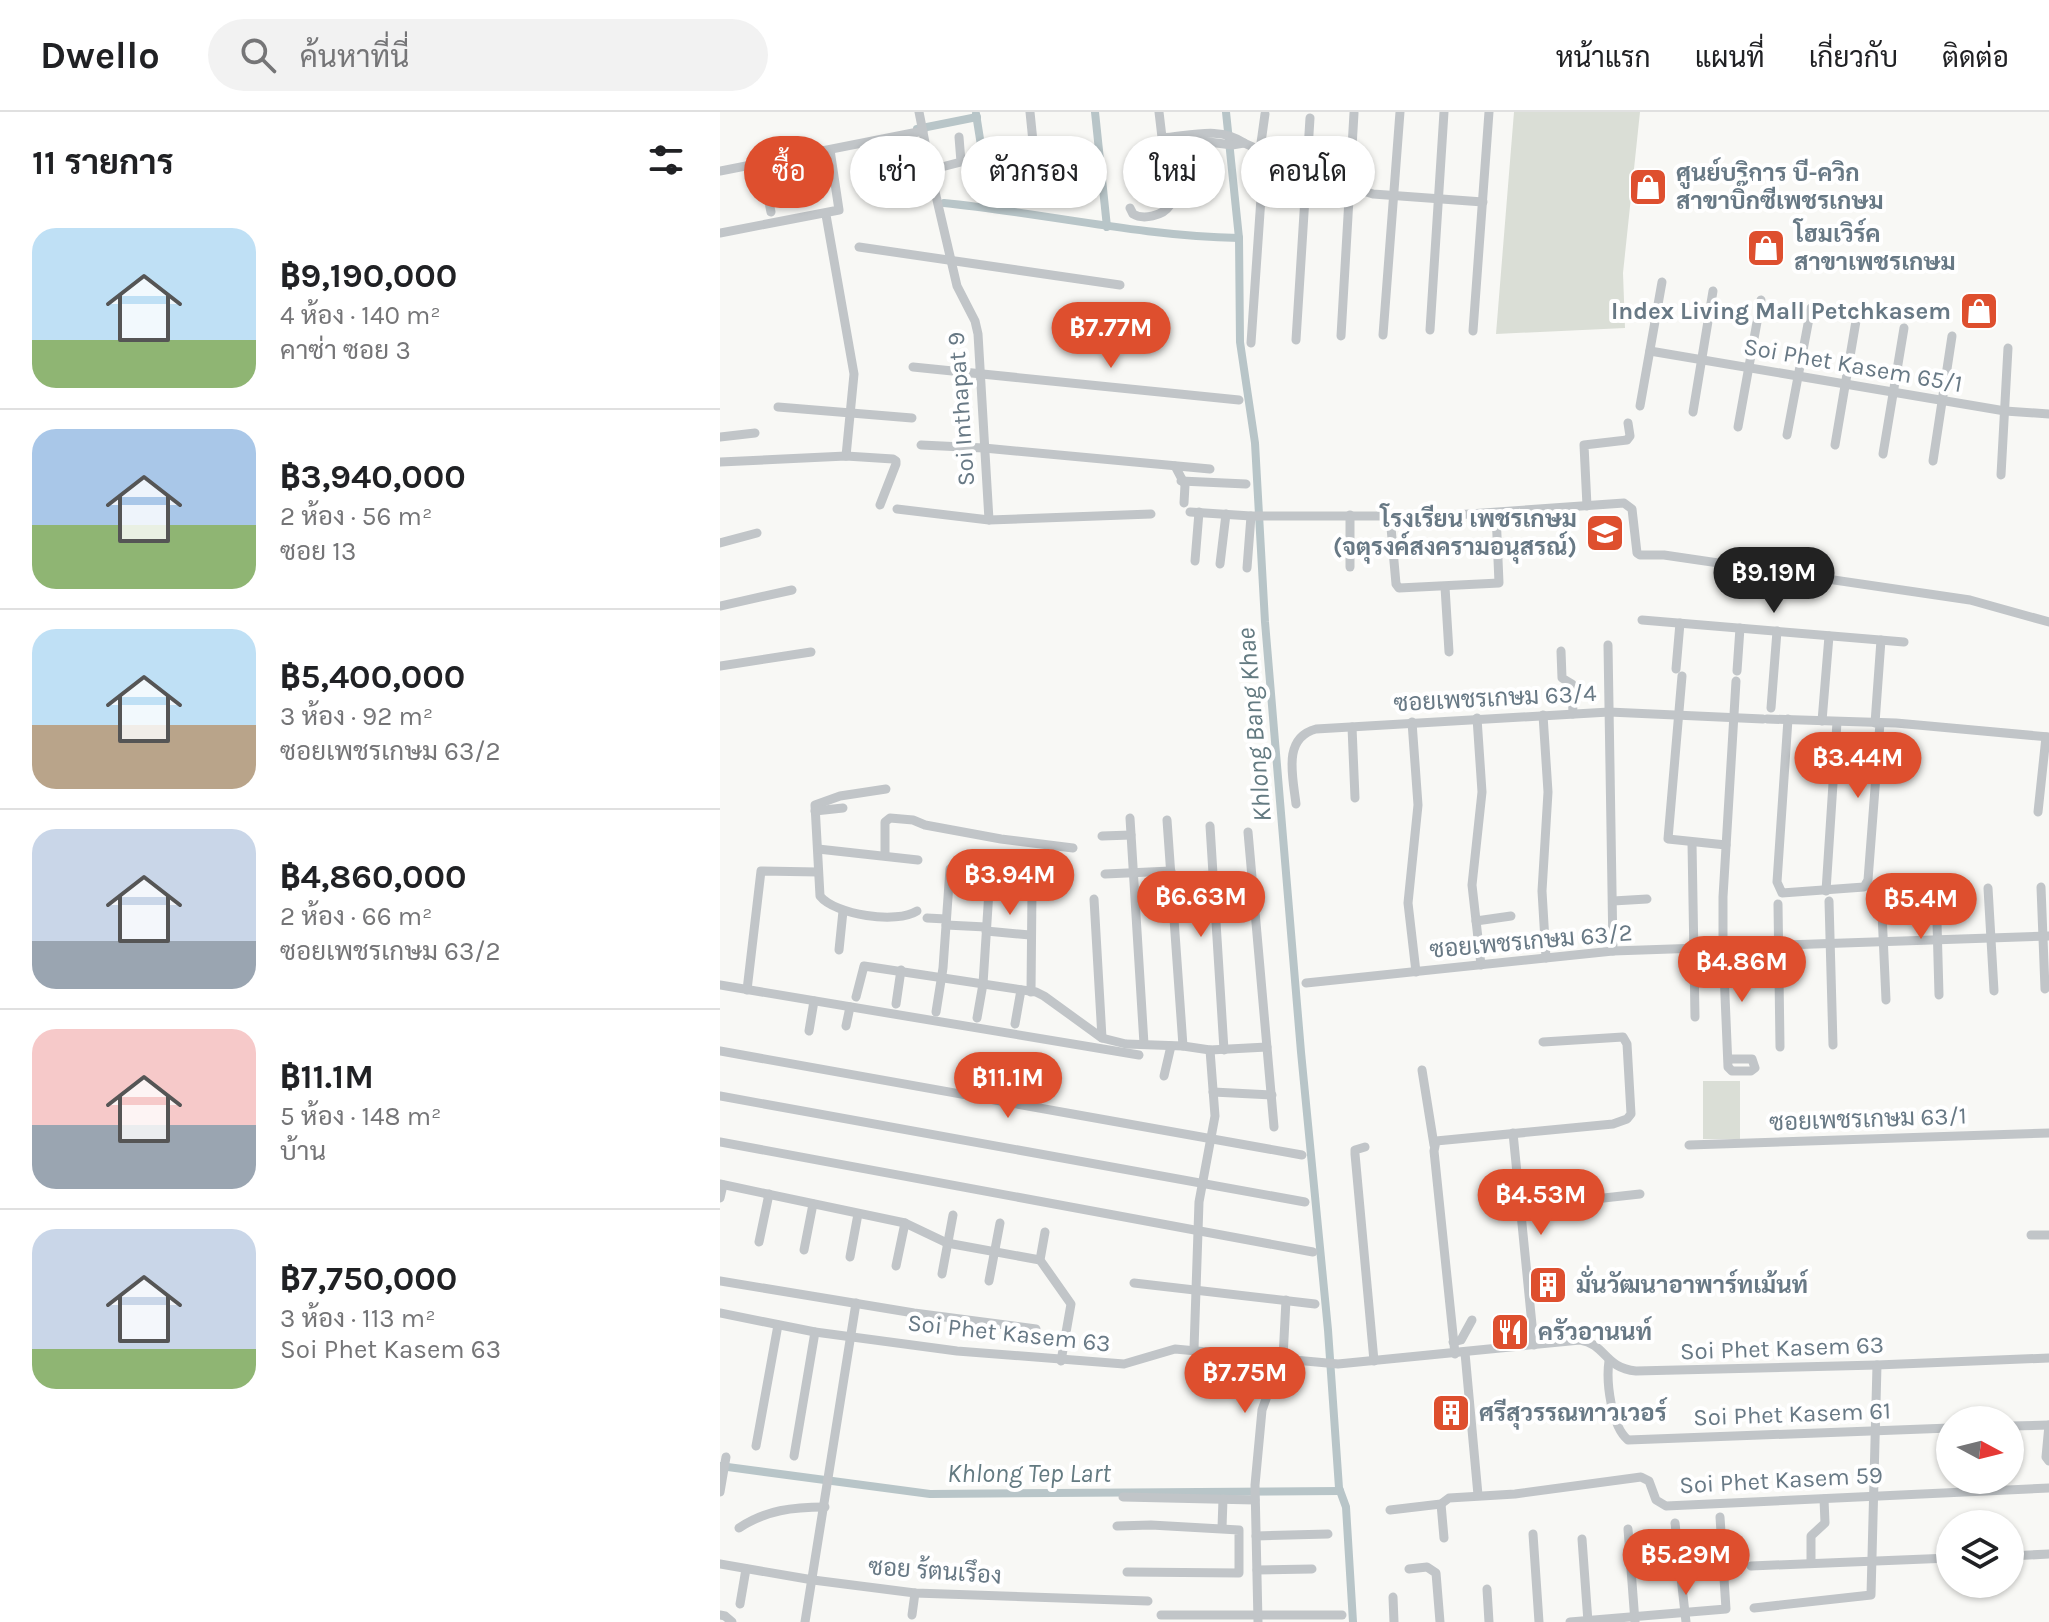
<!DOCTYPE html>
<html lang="th">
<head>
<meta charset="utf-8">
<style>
  :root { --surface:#fff; --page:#f2f2f2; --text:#202124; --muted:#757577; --line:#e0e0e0; --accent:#de4f2e }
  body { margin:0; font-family:Karla,Sarabun,sans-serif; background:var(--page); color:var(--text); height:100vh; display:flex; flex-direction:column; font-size:30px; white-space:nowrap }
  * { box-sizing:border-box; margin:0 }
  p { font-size:26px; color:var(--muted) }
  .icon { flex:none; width:44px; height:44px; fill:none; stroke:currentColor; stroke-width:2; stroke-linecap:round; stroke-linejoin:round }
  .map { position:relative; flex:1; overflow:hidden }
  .drawer { display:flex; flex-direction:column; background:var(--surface); width:720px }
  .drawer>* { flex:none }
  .banner { position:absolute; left:24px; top:24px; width:760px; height:72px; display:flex; gap:16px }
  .needle { width:52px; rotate:97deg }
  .buttons { position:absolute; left:1216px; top:1294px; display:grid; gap:16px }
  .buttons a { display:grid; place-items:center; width:88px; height:88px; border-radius:50%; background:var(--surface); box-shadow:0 2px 6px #0004; font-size:40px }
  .price { position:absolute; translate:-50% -68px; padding:0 18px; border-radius:28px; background:var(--accent); color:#fff; font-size:26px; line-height:52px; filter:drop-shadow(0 2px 4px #0008) }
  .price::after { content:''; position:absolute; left:50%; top:48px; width:24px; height:18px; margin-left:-12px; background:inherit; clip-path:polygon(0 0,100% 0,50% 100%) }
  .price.on { background:#222; color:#fff }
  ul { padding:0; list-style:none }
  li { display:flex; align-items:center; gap:24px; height:200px; padding:0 32px }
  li+li { border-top:2px solid var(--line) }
  li span { display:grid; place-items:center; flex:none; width:224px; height:160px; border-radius:24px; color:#555 }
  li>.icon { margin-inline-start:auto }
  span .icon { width:96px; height:96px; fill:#fffc; stroke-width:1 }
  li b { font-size:34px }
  h2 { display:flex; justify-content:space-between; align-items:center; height:96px; padding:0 32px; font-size:34px }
  .chip { padding:0 28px; border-radius:36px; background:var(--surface); box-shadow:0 2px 6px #0004; font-size:28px; line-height:72px }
  .chip.on { background:var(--accent); color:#fff }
  header { display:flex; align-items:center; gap:48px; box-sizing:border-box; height:112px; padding:0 40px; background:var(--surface); border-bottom:2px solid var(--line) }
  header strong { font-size:38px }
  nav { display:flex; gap:44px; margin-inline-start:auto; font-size:28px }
  .search { width:560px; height:72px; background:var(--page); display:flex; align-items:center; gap:20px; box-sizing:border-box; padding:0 28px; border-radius:44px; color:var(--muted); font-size:30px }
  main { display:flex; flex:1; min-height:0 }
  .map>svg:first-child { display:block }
</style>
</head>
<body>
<header>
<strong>Dwello</strong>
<div class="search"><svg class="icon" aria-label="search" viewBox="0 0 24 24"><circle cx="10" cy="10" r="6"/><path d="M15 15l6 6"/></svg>ค้นหาที่นี่</div>
<nav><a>หน้าแรก</a><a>แผนที่</a><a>เกี่ยวกับ</a><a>ติดต่อ</a></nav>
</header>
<main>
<section class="drawer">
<h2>11 รายการ<svg class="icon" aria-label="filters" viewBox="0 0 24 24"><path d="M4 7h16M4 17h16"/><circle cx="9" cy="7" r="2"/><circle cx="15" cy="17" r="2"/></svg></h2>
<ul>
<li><span style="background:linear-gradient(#bfe0f5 70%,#8fb573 0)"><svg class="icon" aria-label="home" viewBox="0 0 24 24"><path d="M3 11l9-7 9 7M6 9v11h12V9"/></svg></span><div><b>฿9,190,000</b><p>4 ห้อง · 140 m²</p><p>คาซ่า ซอย 3</p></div></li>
<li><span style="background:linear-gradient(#a9c7e8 60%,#8fb573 0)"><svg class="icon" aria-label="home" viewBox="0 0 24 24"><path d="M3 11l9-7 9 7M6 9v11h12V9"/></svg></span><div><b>฿3,940,000</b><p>2 ห้อง · 56 m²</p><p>ซอย 13</p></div></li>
<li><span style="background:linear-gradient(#bfe0f5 60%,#b9a48a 0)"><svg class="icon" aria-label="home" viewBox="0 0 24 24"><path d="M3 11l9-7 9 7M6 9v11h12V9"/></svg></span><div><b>฿5,400,000</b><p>3 ห้อง · 92 m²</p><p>ซอยเพชรเกษม 63/2</p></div></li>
<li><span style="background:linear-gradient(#c9d6e8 70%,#9aa5b1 0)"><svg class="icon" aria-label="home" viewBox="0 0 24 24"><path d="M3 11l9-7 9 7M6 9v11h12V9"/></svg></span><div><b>฿4,860,000</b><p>2 ห้อง · 66 m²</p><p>ซอยเพชรเกษม 63/2</p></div></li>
<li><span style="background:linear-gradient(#f6c9c9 60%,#9aa5b1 0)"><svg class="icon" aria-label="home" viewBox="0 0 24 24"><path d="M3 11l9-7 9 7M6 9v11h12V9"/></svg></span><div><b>฿11.1M</b><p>5 ห้อง · 148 m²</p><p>บ้าน</p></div></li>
<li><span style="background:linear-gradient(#c9d6e8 75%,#8fb573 0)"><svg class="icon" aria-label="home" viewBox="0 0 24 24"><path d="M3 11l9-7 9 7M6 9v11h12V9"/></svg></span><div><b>฿7,750,000</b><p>3 ห้อง · 113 m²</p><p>Soi Phet Kasem 63</p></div></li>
</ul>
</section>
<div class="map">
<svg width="1329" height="1510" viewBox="0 0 1329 1510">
  <rect width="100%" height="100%" fill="#f8f8f5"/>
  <g fill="#daded6">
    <polygon points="794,0 920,0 903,161 905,216 776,222"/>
    <rect x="983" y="969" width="37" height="58"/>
  </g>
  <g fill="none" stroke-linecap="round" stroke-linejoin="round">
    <g stroke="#b8c5c8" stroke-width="8">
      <polyline points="375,0 387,115"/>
      <polyline points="506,0 519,126 520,230 535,331 545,510 581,940 608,1218 619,1376 626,1395 633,1510"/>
      <polyline points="256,2 271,96"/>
      <polyline points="197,17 257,5"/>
      <path d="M224,91C323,101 420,124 519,126"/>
      <polyline points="0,1354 210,1382 620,1379"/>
    </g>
    <g stroke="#c1c5c8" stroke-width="9">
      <polyline points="199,0 213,71 237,174 255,209 258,222 269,408"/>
      <polyline points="310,0 319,89"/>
      <path d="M442,26C470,24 500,14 524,31L608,68L653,82L763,90"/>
      <polyline points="443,33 481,29 512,33 524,31"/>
      <polyline points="540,38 545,2"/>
      <polyline points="41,51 51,100"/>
      <polyline points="210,58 241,50 239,25"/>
      <polyline points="0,59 203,19"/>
      <path d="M410,96L413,102C423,108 443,104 450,93L439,0"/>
      <polyline points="106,103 134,262 126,344"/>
      <polyline points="0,121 119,98 110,38"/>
      <polyline points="139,135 400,173"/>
      <polyline points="710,218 724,0"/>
      <polyline points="753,219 769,0"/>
      <polyline points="663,223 680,0"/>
      <polyline points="621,224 634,1"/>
      <polyline points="576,228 590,6"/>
      <polyline points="531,231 541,86 585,86"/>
      <polyline points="930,239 1285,299 1329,302"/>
      <polyline points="193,255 519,288"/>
      <polyline points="920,294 942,170"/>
      <polyline points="58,295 192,306"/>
      <polyline points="973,300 993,179"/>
      <polyline points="1018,315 1041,188"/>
      <polyline points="1067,323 1091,196"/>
      <polyline points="0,325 35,321"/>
      <polyline points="201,333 264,336 490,357"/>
      <polyline points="1115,333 1136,209"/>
      <polyline points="1163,342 1184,216"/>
      <polyline points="1213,349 1232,224"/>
      <polyline points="0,350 126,344 173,347 176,349 176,352 160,393"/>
      <polyline points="455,354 465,373 464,391"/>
      <polyline points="1281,363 1288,236"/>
      <polyline points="461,369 526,372"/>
      <polyline points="867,394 864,333 907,328 910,324 908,311"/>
      <polyline points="177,397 269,408 431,402"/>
      <polyline points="470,400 531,404 721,404 904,391 912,397 917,441 920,443 944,443 1250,488 1329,510"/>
      <polyline points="670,404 676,472 679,476 779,471 776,401"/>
      <polyline points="0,431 37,421"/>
      <polyline points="475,449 479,400"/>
      <polyline points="500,452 506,402"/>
      <polyline points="630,455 630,403"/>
      <polyline points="527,456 531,404"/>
      <polyline points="725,475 729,540"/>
      <polyline points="0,494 72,478"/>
      <polyline points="922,508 1184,530"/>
      <polyline points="888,533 893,839"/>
      <polyline points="841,539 842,566 852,572 853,602"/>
      <polyline points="0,554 91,540"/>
      <polyline points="956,557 960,511"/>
      <polyline points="1017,559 1020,516"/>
      <polyline points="962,564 948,727 1006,733"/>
      <polyline points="1051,596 1057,519"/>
      <polyline points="823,603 828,680 822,779 826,846"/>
      <polyline points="757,606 762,680 752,773 761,853"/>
      <polyline points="1047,607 1176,611 1329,625"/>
      <polyline points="1068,607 1057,770 1062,781 1144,775 1148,768 1160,611"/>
      <polyline points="1102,609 1109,524"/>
      <polyline points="692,610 698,693 688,791 696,860"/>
      <polyline points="1155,611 1161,528"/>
      <polyline points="632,615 635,686"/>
      <path d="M166,677L120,684L95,693L100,784C115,803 177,812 197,799"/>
      <path d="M576,692C573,665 562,626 596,617L889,600L1043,607"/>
      <polyline points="95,699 123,696"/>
      <polyline points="1318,700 1326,625"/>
      <polyline points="410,706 424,932"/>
      <polyline points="447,708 463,934"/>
      <polyline points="490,714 504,938"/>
      <polyline points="528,720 554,1015"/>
      <polyline points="382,724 411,723"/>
      <polyline points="972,731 975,905"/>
      <polyline points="98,737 198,748"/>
      <polyline points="165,743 165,710 170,706 193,708 205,713 281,727 353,736"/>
      <polyline points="385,762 451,759"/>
      <polyline points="451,765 493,763"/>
      <polyline points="494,770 532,768"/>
      <polyline points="1216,774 1219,883"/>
      <polyline points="1321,775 1325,877"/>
      <polyline points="1268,776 1274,879"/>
      <polyline points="1106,779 1117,610"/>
      <polyline points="1161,779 1166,888"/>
      <polyline points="374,787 382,926"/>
      <polyline points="893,789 927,787"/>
      <polyline points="1109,789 1113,933"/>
      <polyline points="1058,792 1060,935"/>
      <polyline points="207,806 226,807"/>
      <polyline points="756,809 791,804"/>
      <polyline points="226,813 266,815"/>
      <polyline points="266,819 310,823"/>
      <polyline points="119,838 123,799"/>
      <polyline points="586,871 893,839 1329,824"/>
      <polyline points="0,873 419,943"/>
      <polyline points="27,878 41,759 98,760"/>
      <polyline points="311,880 312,777"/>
      <polyline points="136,885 144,854 316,880 324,884 382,926 406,932 463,934 490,938 547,935"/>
      <polyline points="176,892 181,858"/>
      <polyline points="216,900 223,856 230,757"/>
      <polyline points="257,906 263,872 270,763"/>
      <polyline points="295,912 301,878"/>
      <polyline points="126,914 130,895"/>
      <polyline points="89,919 94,889"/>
      <polyline points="0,939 582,1043"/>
      <polyline points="1008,947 1032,947 1035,956 1031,959 1012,959 1008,955 1003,836 1003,785 1016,569"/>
      <polyline points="702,958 714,1033"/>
      <polyline points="444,964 451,934"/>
      <polyline points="493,980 552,983"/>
      <polyline points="0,984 585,1090"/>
      <polyline points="793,1021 814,1233"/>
      <polyline points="0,1030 593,1140"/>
      <polyline points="969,1033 1329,1021"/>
      <polyline points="645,1035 635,1038 635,1042 654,1249"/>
      <polyline points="0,1072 185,1111 227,1131 320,1148"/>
      <polyline points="0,1086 3,1073"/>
      <polyline points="801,1095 920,1082"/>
      <polyline points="325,1120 320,1148 351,1192 341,1249"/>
      <polyline points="1311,1123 1329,1123"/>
      <polyline points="39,1130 49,1082"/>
      <polyline points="84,1138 93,1092"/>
      <polyline points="130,1145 138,1102"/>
      <polyline points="176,1154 185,1111"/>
      <polyline points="222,1162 233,1103"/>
      <polyline points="0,1169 194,1201 316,1217"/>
      <polyline points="269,1169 280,1111"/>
      <polyline points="414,1171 595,1192"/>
      <path d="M0,1201L95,1220L237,1239L404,1252L455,1237L618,1252L860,1228C886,1232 884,1256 916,1259L1157,1253L1329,1246"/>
      <polyline points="733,1230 741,1228 752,1208"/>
      <polyline points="474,1237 479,1090 495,1004 490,938"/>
      <polyline points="745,1241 758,1383"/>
      <polyline points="735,1242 714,1039 716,1029 893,1012 907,1007 911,1002 907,932 903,925 823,930"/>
      <polyline points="563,1246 566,1188"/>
      <path d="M889,1249C886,1269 891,1314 908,1328L1230,1316"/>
      <polyline points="1329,1313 1326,1345 1329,1349"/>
      <polyline points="1290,1314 1329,1313"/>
      <polyline points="36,1334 58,1213"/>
      <polyline points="74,1344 95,1220"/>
      <polyline points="0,1380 6,1345"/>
      <polyline points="403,1385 535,1388"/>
      <polyline points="721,1392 724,1426"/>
      <polyline points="670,1398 721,1392 729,1386 795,1382 921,1365 929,1369 936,1388 946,1394 1329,1376"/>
      <polyline points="955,1411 966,1510"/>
      <polyline points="397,1414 431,1413 519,1418 519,1461 407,1460"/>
      <path d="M19,1416C46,1398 73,1395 105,1395"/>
      <polyline points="502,1416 503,1387"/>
      <polyline points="908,1417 915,1510"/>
      <polyline points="813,1422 819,1510"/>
      <polyline points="536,1424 608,1422"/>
      <polyline points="862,1427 868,1510"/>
      <polyline points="1290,1444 1329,1442"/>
      <polyline points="1091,1451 1091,1424 1105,1411 1104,1387"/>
      <polyline points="0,1452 93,1468 195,1481 428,1489"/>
      <polyline points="1031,1454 1230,1446"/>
      <polyline points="689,1457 707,1455 716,1461 720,1510"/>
      <polyline points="537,1458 592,1457"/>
      <polyline points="767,1477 769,1510"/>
      <polyline points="673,1485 674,1510"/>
      <polyline points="20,1492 26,1457"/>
      <polyline points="1034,1496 1151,1483 1157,1253"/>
      <polyline points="0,1503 5,1504 12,1510"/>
      <polyline points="192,1503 195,1481"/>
      <polyline points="441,1503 622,1503"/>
      <polyline points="85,1510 136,1191"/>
      <polyline points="538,1510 535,1373 542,1298 552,1270 554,1255 560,1246"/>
      <polyline points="850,1510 1006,1497 1000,1405"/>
    </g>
  </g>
  <defs>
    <g id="shop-square" transform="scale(2)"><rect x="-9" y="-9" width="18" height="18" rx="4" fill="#de4f2e" stroke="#fff"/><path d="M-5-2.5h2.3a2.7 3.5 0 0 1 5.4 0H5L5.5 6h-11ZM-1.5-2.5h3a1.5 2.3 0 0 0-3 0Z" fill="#fff"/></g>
    <g id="school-square" transform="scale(2)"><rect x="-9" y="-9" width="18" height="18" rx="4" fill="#de4f2e" stroke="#fff"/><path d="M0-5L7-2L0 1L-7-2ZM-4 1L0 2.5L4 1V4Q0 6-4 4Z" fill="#fff"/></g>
    <g id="building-square" transform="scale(2)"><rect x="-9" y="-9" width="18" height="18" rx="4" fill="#de4f2e" stroke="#fff"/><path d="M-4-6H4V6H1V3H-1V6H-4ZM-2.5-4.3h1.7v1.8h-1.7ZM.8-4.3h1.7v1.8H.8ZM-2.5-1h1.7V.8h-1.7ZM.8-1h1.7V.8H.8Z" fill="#fff"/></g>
    <g id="restaurant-square" transform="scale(2)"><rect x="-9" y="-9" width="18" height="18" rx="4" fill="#de4f2e" stroke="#fff"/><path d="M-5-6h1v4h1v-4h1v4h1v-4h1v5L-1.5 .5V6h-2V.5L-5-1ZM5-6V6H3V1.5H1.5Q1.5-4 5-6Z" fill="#fff"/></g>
  </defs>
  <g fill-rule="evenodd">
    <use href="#shop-square" x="928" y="75"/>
    <use href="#shop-square" x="1046" y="136"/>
    <use href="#shop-square" x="1259" y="199"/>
    <use href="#school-square" x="885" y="421"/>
    <use href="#building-square" x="828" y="1173"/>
    <use href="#restaurant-square" x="790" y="1220"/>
    <use href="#building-square" x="731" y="1301"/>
  </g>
  <g text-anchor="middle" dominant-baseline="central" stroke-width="8" stroke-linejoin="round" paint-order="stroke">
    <g font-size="24" font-weight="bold" fill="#687985" stroke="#fff" text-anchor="start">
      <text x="956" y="61">ศูนย์บริการ บี-ควิก<tspan x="956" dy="28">สาขาบิ๊กซีเพชรเกษม</tspan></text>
      <text x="1074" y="122">โฮมเวิร์ค<tspan x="1074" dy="28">สาขาเพชรเกษม</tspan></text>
      <text x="1231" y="199" text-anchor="end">Index Living Mall Petchkasem</text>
      <text x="857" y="407" text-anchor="end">โรงเรียน เพชรเกษม<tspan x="857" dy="28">(จตุรงค์สงครามอนุสรณ์)</tspan></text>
      <text x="856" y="1173">มั่นวัฒนาอาพาร์ทเม้นท์</text>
      <text x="818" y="1220">ครัวอานนท์</text>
      <text x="759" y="1301">ศรีสุวรรณทาวเวอร์</text>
    </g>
    <g font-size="24" fill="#687985" stroke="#fff">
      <text transform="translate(1133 253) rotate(10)">Soi Phet Kasem 65/1</text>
      <text transform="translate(241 297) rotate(-94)">Soi Inthapat 9</text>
      <text transform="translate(775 586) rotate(-3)">ซอยเพชรเกษม 63/4</text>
      <text transform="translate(811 829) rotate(-5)">ซอยเพชรเกษม 63/2</text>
      <text transform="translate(1148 1007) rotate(-2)">ซอยเพชรเกษม 63/1</text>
      <text transform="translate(289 1221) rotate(6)">Soi Phet Kasem 63</text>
      <text transform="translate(1062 1236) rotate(-2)">Soi Phet Kasem 63</text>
      <text transform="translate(1072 1302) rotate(-2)">Soi Phet Kasem 61</text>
      <text transform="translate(1061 1368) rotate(-3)">Soi Phet Kasem 59</text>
      <text transform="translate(215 1459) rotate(4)">ซอย ร้ตนเรึอง</text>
    </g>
    <g font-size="26" font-style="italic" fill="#637a81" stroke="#fff">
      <text transform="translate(534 613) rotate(-95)">Khlong Bang Khae</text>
      <text x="309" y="1361">Khlong Tep Lart</text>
    </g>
  </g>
</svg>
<div class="buttons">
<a><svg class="needle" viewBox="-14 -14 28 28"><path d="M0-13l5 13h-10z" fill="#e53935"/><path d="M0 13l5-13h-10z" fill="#757577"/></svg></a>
<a><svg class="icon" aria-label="layers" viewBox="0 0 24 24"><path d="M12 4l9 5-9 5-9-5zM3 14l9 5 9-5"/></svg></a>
</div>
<b class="price" style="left:391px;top:258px">฿7.77M</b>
<b class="price on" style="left:1054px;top:503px">฿9.19M</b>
<b class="price" style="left:1138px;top:688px">฿3.44M</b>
<b class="price" style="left:290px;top:805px">฿3.94M</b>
<b class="price" style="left:481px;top:827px">฿6.63M</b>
<b class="price" style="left:1201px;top:829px">฿5.4M</b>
<b class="price" style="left:1022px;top:892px">฿4.86M</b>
<b class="price" style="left:288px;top:1008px">฿11.1M</b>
<b class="price" style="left:821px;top:1125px">฿4.53M</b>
<b class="price" style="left:525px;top:1303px">฿7.75M</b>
<b class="price" style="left:966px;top:1485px">฿5.29M</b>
<div class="banner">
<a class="chip on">ซื้อ</a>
<a class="chip">เช่า</a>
<a class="chip">ตัวกรอง</a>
<a class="chip">ใหม่</a>
<a class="chip">คอนโด</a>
</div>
</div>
</main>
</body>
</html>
